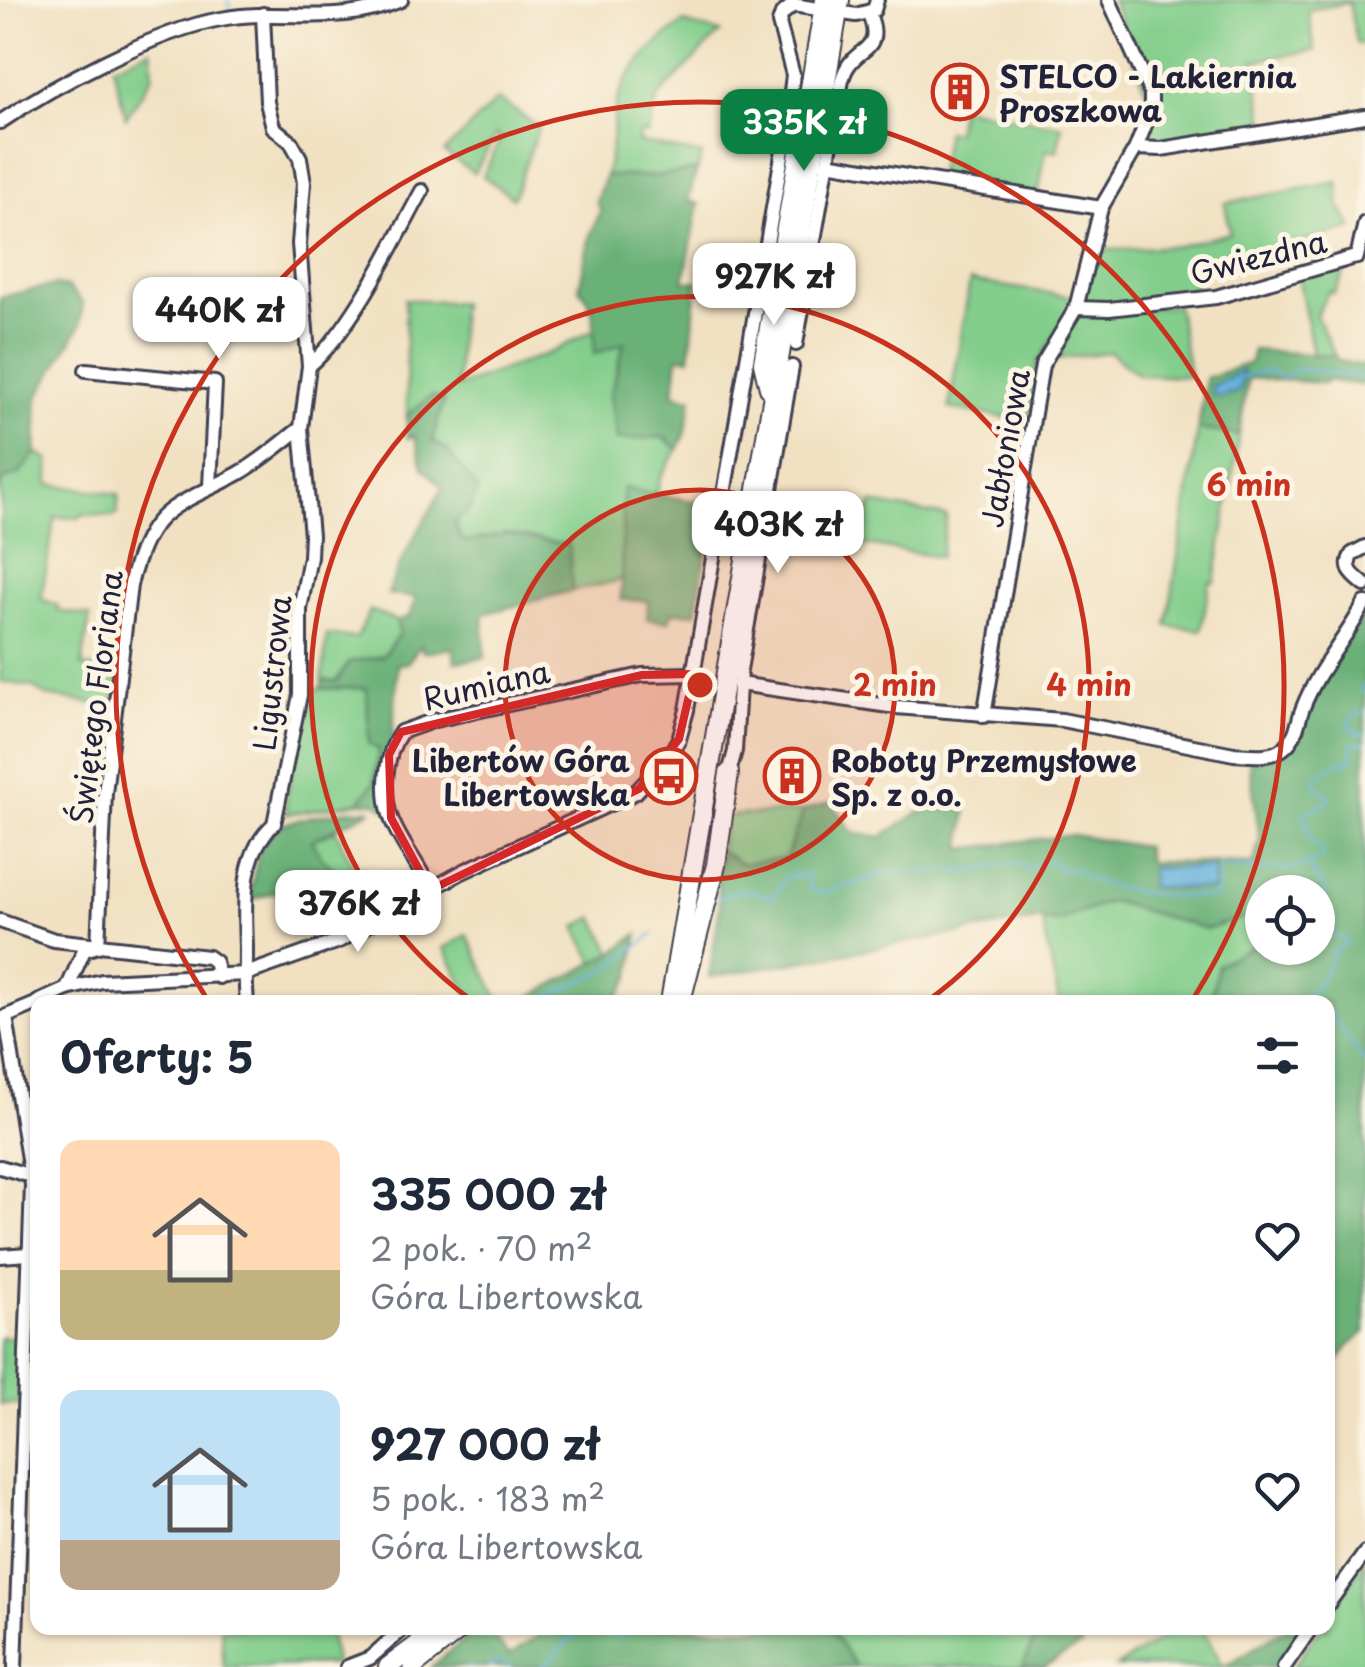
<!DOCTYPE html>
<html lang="pl">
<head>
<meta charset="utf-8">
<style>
  :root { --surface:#fff; --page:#f6f6f7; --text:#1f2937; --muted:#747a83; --accent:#0b8043 }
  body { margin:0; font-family:"Playpen Sans",sans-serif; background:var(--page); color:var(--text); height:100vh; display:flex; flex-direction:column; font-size:38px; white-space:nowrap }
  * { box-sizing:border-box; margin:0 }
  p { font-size:32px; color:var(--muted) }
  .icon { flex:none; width:55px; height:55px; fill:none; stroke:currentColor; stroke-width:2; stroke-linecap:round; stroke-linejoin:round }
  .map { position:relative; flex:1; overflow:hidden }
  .side { position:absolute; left:30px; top:995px; width:1305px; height:640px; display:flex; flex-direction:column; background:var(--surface); border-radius:20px; box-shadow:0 2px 8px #0004 }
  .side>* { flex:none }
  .fabs { position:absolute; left:1245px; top:875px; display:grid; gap:20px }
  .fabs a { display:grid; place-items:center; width:90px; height:90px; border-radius:50%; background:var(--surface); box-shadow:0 2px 8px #0004; font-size:50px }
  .price { position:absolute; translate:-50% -85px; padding:0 22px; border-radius:20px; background:#fff; color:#222; font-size:32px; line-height:65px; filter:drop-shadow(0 2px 5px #0008) }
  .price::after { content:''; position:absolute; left:50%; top:60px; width:30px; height:22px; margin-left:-15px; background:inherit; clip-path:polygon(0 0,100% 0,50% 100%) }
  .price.selected { background:var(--accent); color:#fff }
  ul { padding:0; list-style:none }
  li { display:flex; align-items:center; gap:30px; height:250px; padding:0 30px }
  li span { display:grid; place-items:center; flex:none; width:280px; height:200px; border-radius:20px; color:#555 }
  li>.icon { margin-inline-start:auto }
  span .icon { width:120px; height:120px; fill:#fffc; stroke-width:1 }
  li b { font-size:42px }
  h2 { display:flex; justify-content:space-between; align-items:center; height:120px; padding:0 30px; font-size:42px }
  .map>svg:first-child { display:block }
</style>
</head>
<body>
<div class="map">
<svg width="1365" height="1667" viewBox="0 0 1365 1667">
  <rect width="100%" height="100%" fill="#fcf5e5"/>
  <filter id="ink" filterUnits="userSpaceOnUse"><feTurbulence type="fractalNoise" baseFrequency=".01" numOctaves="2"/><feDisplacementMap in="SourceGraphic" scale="20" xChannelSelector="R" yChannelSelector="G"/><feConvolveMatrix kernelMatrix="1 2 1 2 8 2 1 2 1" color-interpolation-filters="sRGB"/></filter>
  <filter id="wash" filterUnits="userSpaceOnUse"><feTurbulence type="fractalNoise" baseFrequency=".0048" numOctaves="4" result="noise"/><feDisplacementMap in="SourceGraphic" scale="40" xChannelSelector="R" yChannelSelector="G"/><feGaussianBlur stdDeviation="2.25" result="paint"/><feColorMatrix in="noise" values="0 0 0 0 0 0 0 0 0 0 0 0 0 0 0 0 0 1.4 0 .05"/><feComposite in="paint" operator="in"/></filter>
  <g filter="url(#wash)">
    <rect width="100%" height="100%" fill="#f1e1c2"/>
    <g fill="#83ce8c" stroke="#527864" stroke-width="2.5">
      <polygon points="1112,0 1365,0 1365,43 1357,44 1349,3 1308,10 1315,50 1254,61 1266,130 1143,145 1155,116"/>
      <path d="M684,23L720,33L658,97L648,134L640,133L638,142L702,155L697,170L656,176H605C613,153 612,130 616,107C623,72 656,41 684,23Z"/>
      <polygon points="151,49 153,75 126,118 113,66"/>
      <polygon points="498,99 539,127 513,198 483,176 501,137 496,135 474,173 444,152"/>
      <polygon points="960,107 1062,126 1057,151 1046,150 1038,195 937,178 946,131 956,132"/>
      <polygon points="1338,182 1340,207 1353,228 1192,273 1196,299 1076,308 1091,251 1178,246 1230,233 1225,203"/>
      <polygon points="1350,262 1334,293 1329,291 1316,315 1335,356 1313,354 1298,275"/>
      <polygon points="970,281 1074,297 1068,316 1038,362 1029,422 949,408"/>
      <path d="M405,299L460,303L457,387L552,352L595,329L625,342L610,396L678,449L661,476L656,495L623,489L622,580L572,591L569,545L507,534L463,542C441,497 431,446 432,397L407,415Z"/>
      <polygon points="1177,306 1190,377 1138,375 1110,352 1047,360 1075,315"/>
      <polygon points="1198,429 1239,435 1215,582 1210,582 1201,630 1167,625"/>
      <polygon points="36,453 49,459 49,484 119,494 117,514 113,516 81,514 80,518 55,517 41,599 57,605 58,611 90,616 82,666 117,674 114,707 46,696 33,687 0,681 1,480 19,474"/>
      <polygon points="872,503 947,516 940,557 860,544"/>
      <polygon points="370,610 397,621 399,634 383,656 349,662 336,682 322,680 327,635 357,638"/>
      <polygon points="367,688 369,744 379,750 374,782 359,802 287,814 286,803 306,689"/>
      <polygon points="803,811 787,858 742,864 720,851 725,816"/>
      <polygon points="336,830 354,869 338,873 320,856 312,840"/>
      <polygon points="1111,901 1206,929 1259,913 1262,942 1218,964 1212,993 1195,1002 1059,1002 1042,919 1056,922"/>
      <polygon points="594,917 613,953 594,962 576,927"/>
      <polygon points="467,935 500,1002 473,1002 444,948"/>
      <polygon points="0,1337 23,1338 19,1405 0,1404"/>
      <polygon points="1365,1561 1365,1667 1293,1667 1320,1628 1328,1628 1328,1616"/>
      <polygon points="221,1628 329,1628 335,1664 224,1667"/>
      <polygon points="830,1628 1048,1628 1036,1635 1023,1667 856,1667"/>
      <polygon points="1178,1628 1202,1628 1224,1667 1116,1667"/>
    </g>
    <g fill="#6ab178" stroke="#466a5a" stroke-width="2.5">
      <path d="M697,170L688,201L699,204L684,281L697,282L690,358L678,357L674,394L692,398L685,435L678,449L664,437L617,440L610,396L624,343L594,354C594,330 597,305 579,288L590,235L601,211L596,201L605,176H656Z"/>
      <polygon points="55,285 67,287 83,303 80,326 38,397 36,453 19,474 2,480 0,492 0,297"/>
      <polygon points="1253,350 1335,356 1339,361 1365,366 1365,385 1326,380 1324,383 1248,378 1239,435 1198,429 1206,378 1250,363"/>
      <path d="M432,396L444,400L432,441L447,450L478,490L469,510L454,523L463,542L507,534L569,545L572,591L483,614L485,658L455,662L453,648L423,652L421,645L407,663L398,664L387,809L375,803L359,802L374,782L379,750L369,744L367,688H321L322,680L337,682L349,662L383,656L399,634L397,621L410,616L416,598L388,594C400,555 425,523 443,487L423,468L415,436L407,438V415Z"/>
      <polygon points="623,488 714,505 696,613 672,612 669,622 647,619 648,601 621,600"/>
      <polygon points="1365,613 1365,1332 1350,1345 1328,1374 1328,1002 1195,1002 1212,993 1218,964 1262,942 1262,948 1318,948 1318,892 1262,892 1262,924 1259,913 1206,929 1111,901 1056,922 1042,919 709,977 720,905 717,878 720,851 742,864 786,858 803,811 831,802 852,832 881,837 918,813 967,805 962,849 1073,835 1145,847 1148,862 1253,864 1260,840 1249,761 1279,755 1305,718 1324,675"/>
      <path d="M349,810H372L312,840L320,856L338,873L250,900C260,821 274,822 349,810Z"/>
      <polygon points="638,934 631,975 616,1002 520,1002 613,953"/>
      <polygon points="478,1628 486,1628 509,1655 540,1635 540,1628 830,1628 856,1667 431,1667"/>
      <polygon points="1048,1628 1075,1628 1082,1645 1044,1667 1023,1667 1036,1635"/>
      <polygon points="1286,1628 1305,1628 1279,1667 1224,1667"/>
    </g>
    <g fill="#61b0db" stroke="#42698b" stroke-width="2.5">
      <polygon points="1243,371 1240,391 1219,397 1213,395 1212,386"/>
      <polygon points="1151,868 1214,868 1213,890 1150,887"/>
    </g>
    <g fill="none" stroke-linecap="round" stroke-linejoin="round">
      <g stroke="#61b0db" stroke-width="2.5">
        <polyline points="228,0 230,11"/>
        <polyline points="1242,377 1269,371 1284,378 1299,369 1365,377"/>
        <polyline points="1365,684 1361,687 1365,695"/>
        <polyline points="1365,712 1354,715 1349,722 1353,731 1365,734"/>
        <path d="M716,900C739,887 750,889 774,898L785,877L807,874L809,888L819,894L888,873L972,871L1011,863L1024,865L1028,870L1043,861L1052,862L1062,871L1075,869C1093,891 1185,899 1216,897L1220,866C1254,868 1294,877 1323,856V849L1309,838L1304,813L1323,805L1331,797L1315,786V779L1335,763L1351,761L1353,743H1365"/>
        <polyline points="537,1002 606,970 654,934"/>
        <path d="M1298,1002C1313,995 1329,969 1332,952L1346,945V940L1324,931L1325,892L1310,867"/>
        <polyline points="1328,1012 1365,1062"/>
        <polyline points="468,1667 472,1667"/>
        <polyline points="488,1667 497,1662 510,1667"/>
        <polyline points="542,1667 577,1634 595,1630 618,1638 637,1628"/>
      </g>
    </g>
  </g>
  <g filter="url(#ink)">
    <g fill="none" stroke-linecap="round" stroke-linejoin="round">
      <g stroke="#413f4f" stroke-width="18">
        <g id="minor">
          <polyline points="793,5 856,15 874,10 877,0"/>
          <path d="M0,122C53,86 157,30 221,19C286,7 335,28 401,0"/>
          <polyline points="1136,148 1161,149 1365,116"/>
          <polyline points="827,163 1101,208"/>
          <polyline points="1076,308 1109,309 1216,297 1352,258 1357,257 1365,223"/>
          <path d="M796,344L842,80C851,44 886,56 869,14"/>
          <path d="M309,366C352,330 394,242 422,191"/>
          <polyline points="86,370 215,383 210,486"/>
          <path d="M1365,547L1352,554C1343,569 1354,576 1365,585"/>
          <path d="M739,684L896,707L1062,720L1234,754C1251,755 1273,759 1286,746C1296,737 1298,722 1302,710C1317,670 1345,640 1365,603"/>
          <polyline points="984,716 1042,365 1076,308 1101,208 1136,148 1151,110 1151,93 1109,0"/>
          <polyline points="729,773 735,751 740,670 792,367"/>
          <path d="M430,890C420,865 400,843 391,818C382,793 385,754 401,732L435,720L642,675L694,674"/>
          <polyline points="0,921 54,940 208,957 215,962 219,977"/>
          <path d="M67,989L84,950L98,946L105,793L130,585C150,505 173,509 238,474C261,461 280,444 301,428L309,366L299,244L304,183L300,158L291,142L273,127L267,102L263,14"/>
          <polyline points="38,1002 67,989 102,981 246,974 339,941 462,872 636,792 667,759 679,739 687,710 786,132 793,75 779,23 782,14 793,5"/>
          <path d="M247,1002C245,985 246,966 246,948C245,905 239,855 274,824L300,695V609L310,557L311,535L301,428"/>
          <polyline points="6,1017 32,1185 15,1667"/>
          <polyline points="0,1019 38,1003"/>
          <polyline points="0,1167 31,1176"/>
          <polyline points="0,1256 28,1254"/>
          <polyline points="1328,1604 1365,1553"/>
          <polyline points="347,1667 370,1658 404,1628"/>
          <polyline points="1284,1667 1311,1628"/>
        </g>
      </g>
      <g stroke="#413f4f" stroke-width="22">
        <g id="highway">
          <polyline points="769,388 763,363 825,0"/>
          <polyline points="682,997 716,865 729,773"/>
          <polyline points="670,1002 840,0"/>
          <polyline points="388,1667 440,1628"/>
          <polyline points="413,1667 462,1628"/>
        </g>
      </g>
      <use href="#minor" stroke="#fff" stroke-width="12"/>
      <use href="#highway" stroke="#fff" stroke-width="18"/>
    </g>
  </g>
  <path fill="#d62828" fill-opacity="0.2" stroke="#d62828" stroke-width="8" stroke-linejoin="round" d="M694,674L679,739L639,789L430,890L391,818L389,755L401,732L642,675Z"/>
  <circle cx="700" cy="685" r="195" fill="#c8321e" fill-opacity=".12"/>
  <g fill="none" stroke="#c8321e" stroke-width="5">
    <circle cx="700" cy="685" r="195"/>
    <path d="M474 1002A389 389 0 1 1 926 1002"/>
    <path d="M207 999A584 584 0 1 1 1193 999"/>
  </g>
  <defs>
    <g id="building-ring" transform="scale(2.875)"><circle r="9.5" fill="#fcf5e5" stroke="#c8321e" stroke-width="1.5"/><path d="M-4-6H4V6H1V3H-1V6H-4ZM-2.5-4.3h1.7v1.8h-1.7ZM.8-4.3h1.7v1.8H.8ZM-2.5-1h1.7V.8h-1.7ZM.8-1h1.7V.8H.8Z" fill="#c8321e"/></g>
    <g id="bus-ring" transform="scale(2.875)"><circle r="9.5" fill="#fcf5e5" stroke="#c8321e" stroke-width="1.5"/><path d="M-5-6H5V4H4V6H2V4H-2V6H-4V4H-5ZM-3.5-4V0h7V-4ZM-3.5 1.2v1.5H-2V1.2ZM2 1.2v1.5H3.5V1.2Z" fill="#c8321e"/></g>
  </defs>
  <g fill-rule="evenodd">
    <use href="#building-ring" x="960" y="92"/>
    <use href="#bus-ring" x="669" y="776"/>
    <use href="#building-ring" x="792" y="776"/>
  </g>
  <g text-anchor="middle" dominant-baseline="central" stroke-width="10" stroke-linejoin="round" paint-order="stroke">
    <g font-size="30" font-weight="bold" fill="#22223b" stroke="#fcf5e5" text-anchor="start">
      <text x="999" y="75">STELCO - Lakiernia<tspan x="999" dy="34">Proszkowa</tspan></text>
      <text x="630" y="759" text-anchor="end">Libertów Góra<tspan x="630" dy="34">Libertowska</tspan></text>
      <text x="831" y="759">Roboty Przemysłowe<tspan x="831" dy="34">Sp. z o.o.</tspan></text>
    </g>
    <g font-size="30" fill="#22223b" stroke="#fcf5e5">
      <text transform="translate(1258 256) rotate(-14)">Gwiezdna</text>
      <text transform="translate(1004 448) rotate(-80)">Jabłoniowa</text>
      <text transform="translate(271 673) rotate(-84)">Ligustrowa</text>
      <text transform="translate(486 684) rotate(-13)">Rumiana</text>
      <text transform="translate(95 697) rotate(-83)">Świętego Floriana</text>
    </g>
  </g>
  <circle cx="700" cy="685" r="15" fill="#c8321e" stroke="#fcf5e5" stroke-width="5"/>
  <g font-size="30" text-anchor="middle" font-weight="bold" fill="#c8321e" stroke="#fcf5e5" stroke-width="10" stroke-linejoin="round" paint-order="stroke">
    <text x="1249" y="496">6 min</text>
    <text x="895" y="696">2 min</text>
    <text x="1089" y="696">4 min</text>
  </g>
</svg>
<div class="fabs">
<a><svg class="icon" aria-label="locate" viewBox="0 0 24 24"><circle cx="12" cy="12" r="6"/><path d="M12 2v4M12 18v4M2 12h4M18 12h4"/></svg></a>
</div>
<b class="price selected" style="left:804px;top:174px">335K zł</b>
<b class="price" style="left:774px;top:328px">927K zł</b>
<b class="price" style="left:219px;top:362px">440K zł</b>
<b class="price" style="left:778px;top:576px">403K zł</b>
<b class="price" style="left:358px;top:955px">376K zł</b>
<section class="side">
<h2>Oferty: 5<svg class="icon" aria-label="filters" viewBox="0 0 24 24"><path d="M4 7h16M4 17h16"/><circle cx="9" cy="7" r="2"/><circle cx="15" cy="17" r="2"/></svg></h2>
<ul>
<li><span style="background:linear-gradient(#ffd9b3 65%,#c2b280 0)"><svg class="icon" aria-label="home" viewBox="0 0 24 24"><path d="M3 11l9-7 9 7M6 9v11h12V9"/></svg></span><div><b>335 000 zł</b><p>2 pok. · 70 m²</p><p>Góra Libertowska</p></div><svg class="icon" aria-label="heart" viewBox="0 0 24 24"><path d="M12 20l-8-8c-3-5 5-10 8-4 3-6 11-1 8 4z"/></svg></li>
<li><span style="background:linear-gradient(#bfe0f5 75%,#b9a48a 0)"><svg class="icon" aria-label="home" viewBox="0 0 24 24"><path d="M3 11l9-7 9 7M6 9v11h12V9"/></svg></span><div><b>927 000 zł</b><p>5 pok. · 183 m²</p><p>Góra Libertowska</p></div><svg class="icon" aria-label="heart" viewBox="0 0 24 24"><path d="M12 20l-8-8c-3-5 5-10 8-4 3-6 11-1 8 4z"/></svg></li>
</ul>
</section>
</div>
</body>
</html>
